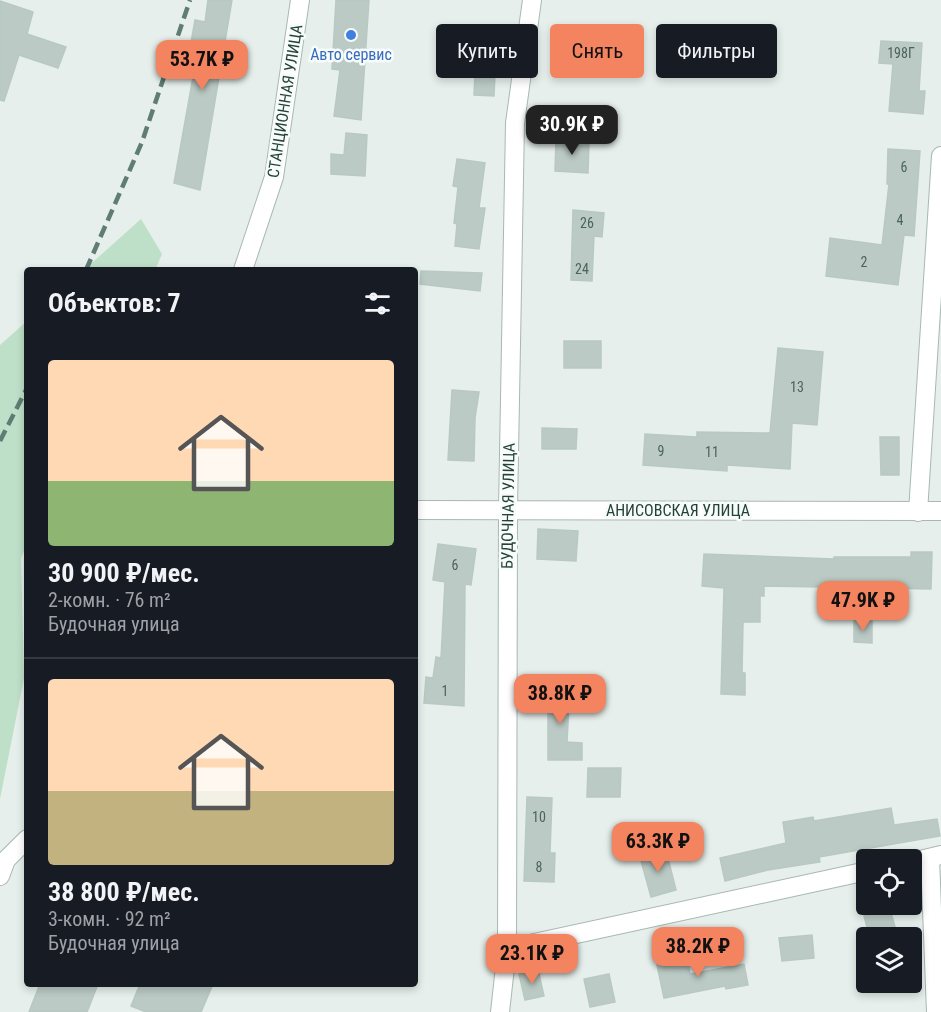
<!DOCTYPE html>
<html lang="ru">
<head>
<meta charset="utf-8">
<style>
  :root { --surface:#171b24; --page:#242831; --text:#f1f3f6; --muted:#9ea1a6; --line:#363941; --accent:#f4845f }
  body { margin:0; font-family:"Roboto Condensed",sans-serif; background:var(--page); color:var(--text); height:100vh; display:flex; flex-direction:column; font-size:22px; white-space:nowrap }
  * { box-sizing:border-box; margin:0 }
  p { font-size:20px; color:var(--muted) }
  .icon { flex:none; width:33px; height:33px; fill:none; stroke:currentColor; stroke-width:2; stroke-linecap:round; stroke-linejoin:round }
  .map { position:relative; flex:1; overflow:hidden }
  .side { position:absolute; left:24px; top:267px; width:394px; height:720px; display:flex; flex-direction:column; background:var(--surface); border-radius:6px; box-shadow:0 3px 9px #0003 }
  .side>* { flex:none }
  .hud { position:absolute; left:436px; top:24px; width:414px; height:54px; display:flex; gap:12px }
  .fabs { position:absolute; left:856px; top:849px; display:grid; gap:12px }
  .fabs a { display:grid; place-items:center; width:66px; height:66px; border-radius:6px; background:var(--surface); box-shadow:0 3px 9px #0003; font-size:30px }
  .price { position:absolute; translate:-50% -51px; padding:0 14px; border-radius:12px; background:var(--accent); color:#111; font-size:20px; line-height:39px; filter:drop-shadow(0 2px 3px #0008) }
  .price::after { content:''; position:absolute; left:50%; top:36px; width:18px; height:14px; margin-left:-9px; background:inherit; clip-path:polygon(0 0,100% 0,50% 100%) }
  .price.selected { background:#222; color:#fff }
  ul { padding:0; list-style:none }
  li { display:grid; align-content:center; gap:12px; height:318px; padding:0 24px }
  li+li { border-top:2px solid var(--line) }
  li span { display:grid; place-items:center; height:186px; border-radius:6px; color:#555 }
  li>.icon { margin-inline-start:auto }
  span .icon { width:108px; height:108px; fill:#fffc; stroke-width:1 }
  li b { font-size:26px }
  h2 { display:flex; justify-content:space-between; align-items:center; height:72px; padding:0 24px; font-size:26px }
  .tag { padding:0 21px; border-radius:6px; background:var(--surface); box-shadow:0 3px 9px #0003; font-size:21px; line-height:54px }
  .tag.selected { background:var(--accent); color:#111 }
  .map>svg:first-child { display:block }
</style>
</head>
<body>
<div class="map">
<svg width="941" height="1012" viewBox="0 0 941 1012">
  <rect width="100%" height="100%" fill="#e6efeb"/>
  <g fill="#bfe0c8">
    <polygon points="141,219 162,254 155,270 84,270"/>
    <polygon points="27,321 27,545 21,558 24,678 0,799 0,345"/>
  </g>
  <g fill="#bbcac4" stroke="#b8c9c2" stroke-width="1.5">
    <polygon points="208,0 232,0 200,190 174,183 195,66 187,65 195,20 205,22"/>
    <polygon points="336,0 369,0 361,120 334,116 340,70 332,69"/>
    <polygon points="0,1 33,12 27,34 66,47 58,68 19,55 4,101 0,100"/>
    <polygon points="881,41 922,43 919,91 925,91 923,114 889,111 893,64 879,63"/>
    <polygon points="475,73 495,74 494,96 474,95"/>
    <polygon points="346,133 367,135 365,176 331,174 331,154 344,155"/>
    <polygon points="556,140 589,141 588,173 555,171"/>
    <polygon points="888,149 920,151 914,236 904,235 898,285 826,276 830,238 882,245 889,184 887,184"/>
    <polygon points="457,159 485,163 479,208 485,208 479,249 455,246 457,224 454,223 458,187 453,186"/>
    <polygon points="573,210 604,213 602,237 594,236 592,281 571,280"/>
    <polygon points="421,271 482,273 480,291 420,284"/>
    <rect x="564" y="341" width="37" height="27"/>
    <polygon points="778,348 823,352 817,425 792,423 790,469 727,465 727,471 643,465 645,434 697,437 697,432 770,433"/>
    <polygon points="452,390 479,392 475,418 474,461 448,460"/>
    <polygon points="542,428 577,429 576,449 542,449"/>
    <polygon points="880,437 899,437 899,475 881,475"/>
    <polygon points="538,529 578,531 576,561 537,559"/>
    <polygon points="438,544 476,549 471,585 465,584 464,706 424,703 426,677 433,678 436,657 441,658 445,582 433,580"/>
    <polygon points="911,552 932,552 931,589 764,586 764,596 760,596 760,622 743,622 742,673 745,673 745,695 721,694 724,588 702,586 704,554 834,559 834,557 911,557"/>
    <polygon points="854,621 872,621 872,643 854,642"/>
    <polygon points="548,683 570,684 567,742 582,743 582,760 548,760"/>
    <polygon points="588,768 621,768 620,797 587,797"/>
    <polygon points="527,797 552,798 550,853 555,853 554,882 524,881"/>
    <polygon points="891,808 894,825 937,819 940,836 819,857 820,862 768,870 725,881 720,858 786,843 783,822 813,817 814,821"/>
    <polygon points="666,850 676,890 651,897 640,857"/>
    <polygon points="890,909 898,938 870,938 864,916"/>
    <polygon points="812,935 814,958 782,961 779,938"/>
    <polygon points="687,959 690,974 744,964 748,985 726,989 725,986 664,998 657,965"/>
    <polygon points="538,970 544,996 525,1000 519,974"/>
    <polygon points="609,974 615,1002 590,1007 584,979"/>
    <polygon points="40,984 98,984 87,1012 29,1012"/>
    <polygon points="140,984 213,984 201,1012 146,1012 131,1006"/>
  </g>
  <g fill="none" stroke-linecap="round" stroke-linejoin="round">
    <g stroke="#a8b8b2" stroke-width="20">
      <g id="minor">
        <polyline points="243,270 274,177 300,0"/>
        <polyline points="416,510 941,511"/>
        <polyline points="918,512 941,156"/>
        <polyline points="930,858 936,1012"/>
        <polyline points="912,862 941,855"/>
        <polyline points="0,876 6,860 27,839"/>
        <polyline points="507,949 867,871"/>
        <polyline points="500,1012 507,949 508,509 515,123 532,0"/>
      </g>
    </g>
    <use href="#minor" stroke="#fff" stroke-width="18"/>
    <g stroke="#5f7d75" stroke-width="4.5" stroke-dasharray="12 6" stroke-linecap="butt">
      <polyline points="86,270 142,142 190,0"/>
      <polyline points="0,441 27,388"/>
    </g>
  </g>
  <circle fill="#3f7fe0" stroke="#f7fbf9" stroke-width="2" cx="351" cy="35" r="6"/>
  <g text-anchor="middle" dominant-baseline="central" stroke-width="5" stroke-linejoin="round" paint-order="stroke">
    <g font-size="14" fill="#4a645c">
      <text x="901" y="53">198Г</text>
      <text x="904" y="167">6</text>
      <text x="900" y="220">4</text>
      <text x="587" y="223">26</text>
      <text x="864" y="262">2</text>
      <text x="582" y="269">24</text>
      <text x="797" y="387">13</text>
      <text x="661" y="451">9</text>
      <text x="712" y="452">11</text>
      <text x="455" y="565">6</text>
      <text x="445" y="691">1</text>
      <text x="539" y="817">10</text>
      <text x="539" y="867">8</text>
    </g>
    <g font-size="16" fill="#366cbe" stroke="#f7fbf9">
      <text x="351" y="54">Авто сервис</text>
    </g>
    <g font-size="16" fill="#24423a" stroke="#f7fbf9">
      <text transform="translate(285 101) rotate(-81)">СТАНЦИОННАЯ УЛИЦА</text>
      <text transform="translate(508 506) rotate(-89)">БУДОЧНАЯ УЛИЦА</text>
      <text x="678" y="510">АНИСОВСКАЯ УЛИЦА</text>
    </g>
  </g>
</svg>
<div class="fabs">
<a><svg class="icon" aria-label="locate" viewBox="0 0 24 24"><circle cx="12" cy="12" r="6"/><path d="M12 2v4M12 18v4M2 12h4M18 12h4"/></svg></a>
<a><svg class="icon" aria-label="layers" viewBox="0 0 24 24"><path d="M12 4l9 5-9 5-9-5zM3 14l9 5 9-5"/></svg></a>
</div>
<b class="price" style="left:202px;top:91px">53.7K ₽</b>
<b class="price selected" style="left:572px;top:156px">30.9K ₽</b>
<b class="price" style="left:863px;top:632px">47.9K ₽</b>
<b class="price" style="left:560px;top:725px">38.8K ₽</b>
<b class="price" style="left:658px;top:873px">63.3K ₽</b>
<b class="price" style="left:698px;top:978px">38.2K ₽</b>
<b class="price" style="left:532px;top:985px">23.1K ₽</b>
<div class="hud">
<a class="tag">Купить</a>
<a class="tag selected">Снять</a>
<a class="tag">Фильтры</a>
</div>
<section class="side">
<h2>Объектов: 7<svg class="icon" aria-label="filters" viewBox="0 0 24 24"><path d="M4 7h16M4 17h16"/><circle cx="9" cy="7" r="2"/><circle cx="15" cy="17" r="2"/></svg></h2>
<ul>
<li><span style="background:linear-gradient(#ffd9b3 65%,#8fb573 0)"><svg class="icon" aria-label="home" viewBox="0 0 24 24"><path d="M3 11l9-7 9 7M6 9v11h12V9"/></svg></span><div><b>30 900 ₽/мес.</b><p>2-комн. · 76 m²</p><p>Будочная улица</p></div></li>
<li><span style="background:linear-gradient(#ffd9b3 60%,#c2b280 0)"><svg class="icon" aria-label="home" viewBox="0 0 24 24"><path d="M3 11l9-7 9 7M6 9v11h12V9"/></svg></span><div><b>38 800 ₽/мес.</b><p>3-комн. · 92 m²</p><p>Будочная улица</p></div></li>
</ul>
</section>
</div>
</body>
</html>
